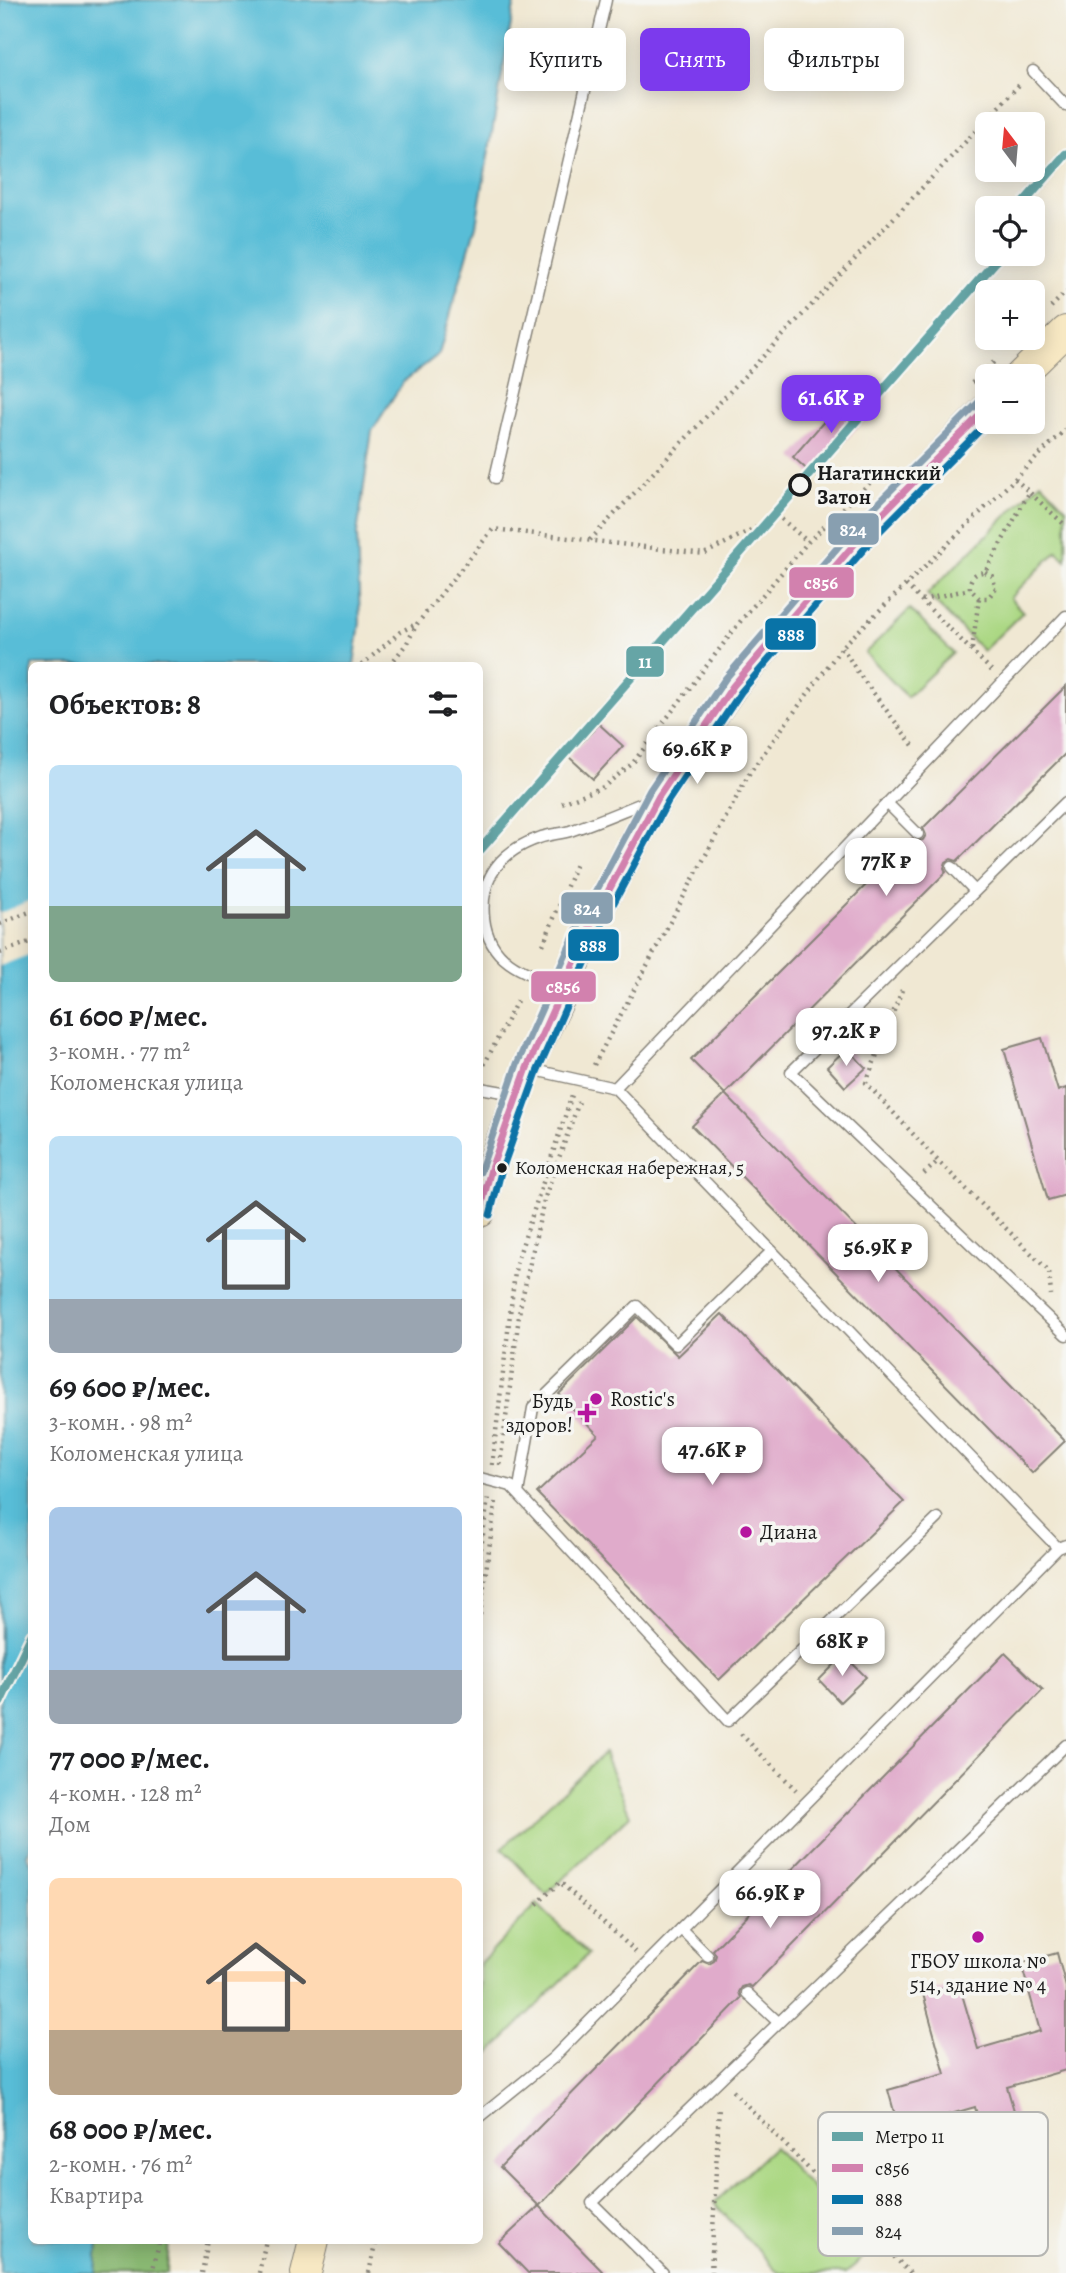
<!DOCTYPE html>
<html lang="ru">
<head>
<meta charset="utf-8">
<style>
  :root { --surface:#fff; --page:#f6f6f6; --text:#202124; --muted:#757577; --accent:#7c3aed }
  body { margin:0; font-family:Alegreya,serif; background:var(--page); color:var(--text); height:100vh; display:flex; flex-direction:column; font-size:26px; white-space:nowrap }
  * { box-sizing:border-box; margin:0 }
  p { font-size:23px; color:var(--muted) }
  .icon { flex:none; width:38px; height:38px; fill:none; stroke:currentColor; stroke-width:2; stroke-linecap:round; stroke-linejoin:round }
  .map { position:relative; flex:1; overflow:hidden }
  .side { position:absolute; left:28px; top:662px; width:455px; height:1582px; display:flex; flex-direction:column; background:var(--surface); border-radius:10px; box-shadow:0 4px 18px #0003 }
  .side>* { flex:none }
  .top-card { position:absolute; left:504px; top:28px; width:457px; height:63px; display:flex; gap:14px }
  .needle { width:46px; rotate:344deg }
  .fabs { position:absolute; left:975px; top:112px; display:grid; gap:14px }
  .fabs a { display:grid; place-items:center; width:70px; height:70px; border-radius:10px; background:var(--surface); box-shadow:0 4px 18px #0003; font-size:35px }
  .price { position:absolute; translate:-50% -60px; padding:0 16px; border-radius:14px; background:#fff; color:#222; font-size:23px; line-height:46px; filter:drop-shadow(0 2px 4px #0008) }
  .price::after { content:''; position:absolute; left:50%; top:42px; width:21px; height:16px; margin-left:-10px; background:inherit; clip-path:polygon(0 0,100% 0,50% 100%) }
  .price.active { background:var(--accent); color:#fff }
  ul { padding:0; list-style:none }
  li { display:grid; align-content:center; gap:14px; height:371px; padding:0 21px }
  li span { display:grid; place-items:center; height:217px; border-radius:10px; color:#555 }
  li>.icon { margin-inline-start:auto }
  span .icon { width:126px; height:126px; fill:#fffc; stroke-width:1 }
  li b { font-size:30px }
  h2 { display:flex; justify-content:space-between; align-items:center; height:84px; padding:0 21px; font-size:30px }
  .tag { padding:0 24px; border-radius:10px; background:var(--surface); box-shadow:0 4px 18px #0003; font-size:24px; line-height:63px }
  .tag.active { background:var(--accent); color:#fff }
  .map>svg:first-child { display:block }
</style>
</head>
<body>
<div class="map">
<svg width="1066" height="2273" viewBox="0 0 1066 2273">
  <rect width="100%" height="100%" fill="#f6f6f2"/>
  <filter id="ink" filterUnits="userSpaceOnUse"><feTurbulence type="fractalNoise" baseFrequency=".0143" numOctaves="2"/><feDisplacementMap in="SourceGraphic" scale="14" xChannelSelector="R" yChannelSelector="G"/><feConvolveMatrix kernelMatrix="1 2 1 2 8 2 1 2 1" color-interpolation-filters="sRGB"/></filter>
  <filter id="wash" filterUnits="userSpaceOnUse"><feTurbulence type="fractalNoise" baseFrequency=".00686" numOctaves="4" result="noise"/><feDisplacementMap in="SourceGraphic" scale="28" xChannelSelector="R" yChannelSelector="G"/><feGaussianBlur stdDeviation="1.57" result="paint"/><feColorMatrix in="noise" values="0 0 0 0 0 0 0 0 0 0 0 0 0 0 0 0 0 1.4 0 .05"/><feComposite in="paint" operator="in"/></filter>
  <g filter="url(#wash)">
    <rect width="100%" height="100%" fill="#f0e8d3"/>
    <g fill="#acd884" stroke="#647a50" stroke-width="2">
      <polygon points="1041,482 1066,508 1066,560 1057,551 1010,598 1023,612 983,651 927,594"/>
      <polygon points="910,609 953,653 907,697 865,653"/>
      <polygon points="604,1753 630,1815 546,1895 502,1848"/>
      <polygon points="537,1904 588,1954 490,2053 480,2043 480,1963"/>
      <polygon points="774,2147 870,2251 846,2273 779,2273 714,2203"/>
    </g>
    <polygon fill="#89b872" stroke="#526a47" stroke-width="2" points="98,2240 169,2240 167,2273 96,2273"/>
    <polygon fill="#58bdd7" stroke="#3a6c7a" stroke-width="2" points="0,0 515,0 476,225 439,354 403,382 372,431 357,534 360,623 354,665 32,665 32,1845 27,1854 32,1865 32,2240 98,2240 96,2273 0,2273"/>
    <polygon fill="#f0e8d3" points="31,900 31,954 0,966 0,913"/>
    <g id="blocks">
      <g fill="#e0abcb">
        <polygon points="847,395 869,414 814,476 793,457"/>
        <polygon points="1066,686 1066,753 957,861 951,859 946,862 944,868 946,872 725,1094 691,1060 912,839 917,842 923,840 926,835 923,828"/>
        <polygon points="599,724 623,746 593,779 569,757"/>
        <polygon points="1042,1038 1058,1091 1066,1088 1066,1195 1048,1200 1004,1049"/>
        <polygon points="847,1048 866,1068 845,1087 827,1067"/>
        <polygon points="725,1094 1065,1441 1032,1473 692,1126"/>
        <polygon points="722,1314 904,1502 719,1680 537,1493 598,1435 559,1394 637,1317 678,1356"/>
        <polygon points="1005,1653 1043,1690 752,1987 748,1985 742,1987 739,1992 741,1998 539,2206 500,2167 702,1961 709,1964 714,1961 716,1955 713,1950"/>
        <polygon points="844,1655 866,1677 840,1702 819,1680"/>
        <polygon points="1057,1953 1066,1987 1066,2070 1007,2087 1028,2158 992,2168 975,2107 899,2129 888,2090 945,2074 923,1994 959,1984 978,2049 1040,2031 1021,1963"/>
        <polygon points="539,2206 561,2229 604,2273 528,2273 499,2243"/>
      </g>
    </g>
  </g>
  <g filter="url(#ink)">
    <use href="#blocks" fill-opacity="0" stroke="#868278" stroke-width="2"/>
    <g fill="none" stroke-linecap="round" stroke-linejoin="round">
      <g stroke="#868278" stroke-width="13">
        <g id="lane">
          <polyline points="1033,71 1066,106"/>
          <polyline points="495,478 606,0"/>
          <polyline points="1066,802 791,1072 1066,1335"/>
          <polyline points="887,803 918,834"/>
          <polyline points="952,867 975,891"/>
          <path d="M563,986C525,973 489,963 484,918C480,877 501,851 539,838C549,834 560,834 570,831C597,822 624,810 650,800"/>
          <polyline points="530,1069 615,1088 1058,1548"/>
          <polyline points="480,1088 515,1094"/>
          <polyline points="615,1088 1066,616"/>
          <polyline points="480,1478 511,1486 728,1721 938,1518"/>
          <polyline points="518,1493 533,1408 637,1306 676,1345 772,1251"/>
          <polyline points="681,1929 708,1956"/>
          <polyline points="747,1993 778,2022"/>
          <polyline points="480,2117 553,2058 1058,1548 1066,1545"/>
          <polyline points="663,2273 592,2203 1066,1745"/>
        </g>
      </g>
      <g stroke="#868278" stroke-width="32">
        <g id="secondary">
          <polyline points="1020,376 1066,331"/>
          <polyline points="480,1212 491,1169 527,1068 565,987 594,918 659,796 733,686 869,527 987,408"/>
          <polyline points="306,2273 314,2240"/>
        </g>
      </g>
      <g stroke="#868278" stroke-width="4.5" stroke-dasharray="2 5" stroke-linecap="butt">
        <polyline points="1051,307 1066,292"/>
        <polyline points="972,383 996,360"/>
        <polyline points="1015,479 1066,526"/>
        <polyline points="803,488 778,516 808,542"/>
        <polyline points="590,540 1020,84"/>
        <path d="M985,572L992,576L996,588L988,598H979L970,589C969,579 974,572 985,572L1029,493"/>
        <polyline points="906,585 992,671"/>
        <polyline points="922,600 970,589"/>
        <polyline points="842,647 859,674 915,748"/>
        <polyline points="972,649 979,598"/>
        <polyline points="362,665 400,632 416,624"/>
        <polyline points="390,665 407,643 417,624 493,529 704,554 778,516"/>
        <polyline points="562,803 603,787 632,764 743,618 808,542 878,475"/>
        <polyline points="0,924 32,911"/>
        <polyline points="543,945 576,864"/>
        <polyline points="0,953 32,941"/>
        <polyline points="902,990 866,1083 938,1161 1049,1271 1051,1295"/>
        <polyline points="594,1065 750,772 842,647 1066,429"/>
        <polyline points="481,1071 518,999"/>
        <polyline points="924,1174 938,1161"/>
        <polyline points="492,1465 516,1264 572,1095"/>
        <polyline points="500,1465 520,1308 544,1200 580,1099"/>
        <polyline points="480,1556 488,1498"/>
        <polyline points="480,1615 496,1498"/>
        <polyline points="741,1734 796,1790"/>
        <polyline points="537,1904 560,1882 636,1952"/>
        <polyline points="733,2091 910,2273"/>
        <polyline points="152,2273 160,2240"/>
        <polyline points="202,2273 208,2240"/>
        <polyline points="259,2273 266,2240"/>
        <polyline points="369,2273 376,2240"/>
        <polyline points="711,2273 719,2106"/>
      </g>
      <use href="#lane" stroke="#fff" stroke-width="10"/>
      <use href="#secondary" stroke="#f7e8c3" stroke-width="30"/>
      <g stroke="#f6f6f2" stroke-width="12">
        <polyline id="bus-1" points="480,1212 491,1169 527,1068 594,918 659,796 733,686 869,527 987,408"/>
      </g>
      <g stroke="#f6f6f2" stroke-width="12">
        <polyline id="bus-2" points="490,1215 501,1172 537,1072 603,923 668,801 741,692 877,534 988,422"/>
      </g>
      <g stroke="#f6f6f2" stroke-width="12">
        <polyline id="bus-3" points="480,1172 517,1064 584,914 650,790 725,679 861,520 980,401"/>
      </g>
      <use href="#bus-1" stroke="#d281ae" stroke-width="7"/>
      <use href="#bus-2" stroke="#0973a7" stroke-width="7"/>
      <use href="#bus-3" stroke="#889fb0" stroke-width="7"/>
      <g stroke="#f6f6f2" stroke-width="14">
        <g id="metro-1">
          <polyline points="1019,208 1066,154"/>
          <polyline points="480,850 1002,254"/>
          <polyline points="0,1702 32,1635"/>
        </g>
      </g>
      <use href="#metro-1" stroke="#66a5a6" stroke-width="9"/>
    </g>
  </g>
  <circle fill="#f6f6f2" stroke="#1c1c1c" stroke-width="3.5" cx="800" cy="485" r="10"/>
  <circle fill="#1c1c1c" stroke="#f6f6f2" stroke-width="2.5" cx="502" cy="1168" r="6"/>
  <g fill="#b5179e" stroke="#f6f6f2" stroke-width="2.5">
    <circle cx="596" cy="1399" r="7"/>
    <path d="M583.5 1402.5h7v7h7v7h-7v7h-7v-7h-7v-7h7z"/>
    <circle cx="746" cy="1532" r="7"/>
    <circle cx="978" cy="1937" r="7"/>
  </g>
  <g text-anchor="middle" dominant-baseline="central" stroke-width="7" stroke-linejoin="round" paint-order="stroke">
    <g font-size="19" fill="#1c1c1c" stroke="#f6f6f2" text-anchor="start">
      <text x="515" y="1168">Коломенская набережная, 5</text>
    </g>
    <g font-size="21" font-weight="bold" fill="#1c1c1c" stroke="#f6f6f2" text-anchor="start">
      <text x="817" y="473">Нагатинский<tspan x="817" dy="24">Затон</tspan></text>
    </g>
    <g font-size="21" fill="#1c1c1c" stroke="#f6f6f2" text-anchor="start">
      <text x="610" y="1399">Rostic's</text>
      <text x="573" y="1401" text-anchor="end">Будь<tspan x="573" dy="24">здоров!</tspan></text>
      <text x="760" y="1532">Диана</text>
      <text x="978" y="1961" text-anchor="middle">ГБОУ школа №<tspan x="978" dy="24">514, здание № 4</tspan></text>
    </g>
  </g>
  <rect x="818" y="2112" width="230" height="144" rx="10" fill="#f6f6f2" stroke="#b5b5b2" stroke-width="2"/>
  <rect x="832" y="2132" width="31" height="9" fill="#66a5a6"/>
  <rect x="832" y="2164" width="31" height="8" fill="#d281ae"/>
  <rect x="832" y="2195" width="31" height="9" fill="#0973a7"/>
  <rect x="832" y="2227" width="31" height="8" fill="#889fb0"/>
  <g font-size="19" fill="#1c1c1c">
    <text x="875" y="2143">Метро 11</text>
    <text x="875" y="2175">с856</text>
    <text x="875" y="2206">888</text>
    <text x="875" y="2238">824</text>
  </g>
  <g stroke="#f6f6f2" stroke-width="2.5">
    <rect x="827" y="512" width="53" height="34" rx="7" fill="#889fb0"/>
    <rect x="788" y="566" width="67" height="33" rx="7" fill="#d281ae"/>
    <rect x="764" y="617" width="53" height="34" rx="7" fill="#0973a7"/>
    <rect x="625" y="645" width="40" height="33" rx="7" fill="#66a5a6"/>
    <rect x="560" y="891" width="54" height="34" rx="7" fill="#889fb0"/>
    <rect x="567" y="928" width="53" height="34" rx="7" fill="#0973a7"/>
    <rect x="530" y="970" width="67" height="33" rx="7" fill="#d281ae"/>
  </g>
  <g font-size="19" text-anchor="middle" font-weight="bold" fill="#fff">
    <text x="853" y="536">824</text>
    <text x="821" y="589">с856</text>
    <text x="791" y="641">888</text>
    <text x="645" y="668">11</text>
    <text x="587" y="915">824</text>
    <text x="593" y="952">888</text>
    <text x="563" y="993">с856</text>
  </g>
</svg>
<div class="fabs">
<a><svg class="needle" viewBox="-14 -14 28 28"><path d="M0-13l5 13h-10z" fill="#e53935"/><path d="M0 13l5-13h-10z" fill="#757577"/></svg></a>
<a><svg class="icon" aria-label="locate" viewBox="0 0 24 24"><circle cx="12" cy="12" r="6"/><path d="M12 2v4M12 18v4M2 12h4M18 12h4"/></svg></a>
<a>+</a>
<a>−</a>
</div>
<b class="price active" style="left:831px;top:435px">61.6K ₽</b>
<b class="price" style="left:697px;top:786px">69.6K ₽</b>
<b class="price" style="left:886px;top:898px">77K ₽</b>
<b class="price" style="left:846px;top:1068px">97.2K ₽</b>
<b class="price" style="left:878px;top:1284px">56.9K ₽</b>
<b class="price" style="left:712px;top:1487px">47.6K ₽</b>
<b class="price" style="left:842px;top:1678px">68K ₽</b>
<b class="price" style="left:770px;top:1930px">66.9K ₽</b>
<div class="top-card">
<a class="tag">Купить</a>
<a class="tag active">Снять</a>
<a class="tag">Фильтры</a>
</div>
<section class="side">
<h2>Объектов: 8<svg class="icon" aria-label="filters" viewBox="0 0 24 24"><path d="M4 7h16M4 17h16"/><circle cx="9" cy="7" r="2"/><circle cx="15" cy="17" r="2"/></svg></h2>
<ul>
<li><span style="background:linear-gradient(#bfe0f5 65%,#7fa58c 0)"><svg class="icon" aria-label="home" viewBox="0 0 24 24"><path d="M3 11l9-7 9 7M6 9v11h12V9"/></svg></span><div><b>61 600 ₽/мес.</b><p>3-комн. · 77 m²</p><p>Коломенская улица</p></div></li>
<li><span style="background:linear-gradient(#bfe0f5 75%,#9aa5b1 0)"><svg class="icon" aria-label="home" viewBox="0 0 24 24"><path d="M3 11l9-7 9 7M6 9v11h12V9"/></svg></span><div><b>69 600 ₽/мес.</b><p>3-комн. · 98 m²</p><p>Коломенская улица</p></div></li>
<li><span style="background:linear-gradient(#a9c7e8 75%,#9aa5b1 0)"><svg class="icon" aria-label="home" viewBox="0 0 24 24"><path d="M3 11l9-7 9 7M6 9v11h12V9"/></svg></span><div><b>77 000 ₽/мес.</b><p>4-комн. · 128 m²</p><p>Дом</p></div></li>
<li><span style="background:linear-gradient(#ffd9b3 70%,#b9a48a 0)"><svg class="icon" aria-label="home" viewBox="0 0 24 24"><path d="M3 11l9-7 9 7M6 9v11h12V9"/></svg></span><div><b>68 000 ₽/мес.</b><p>2-комн. · 76 m²</p><p>Квартира</p></div></li>
</ul>
</section>
</div>
</body>
</html>
